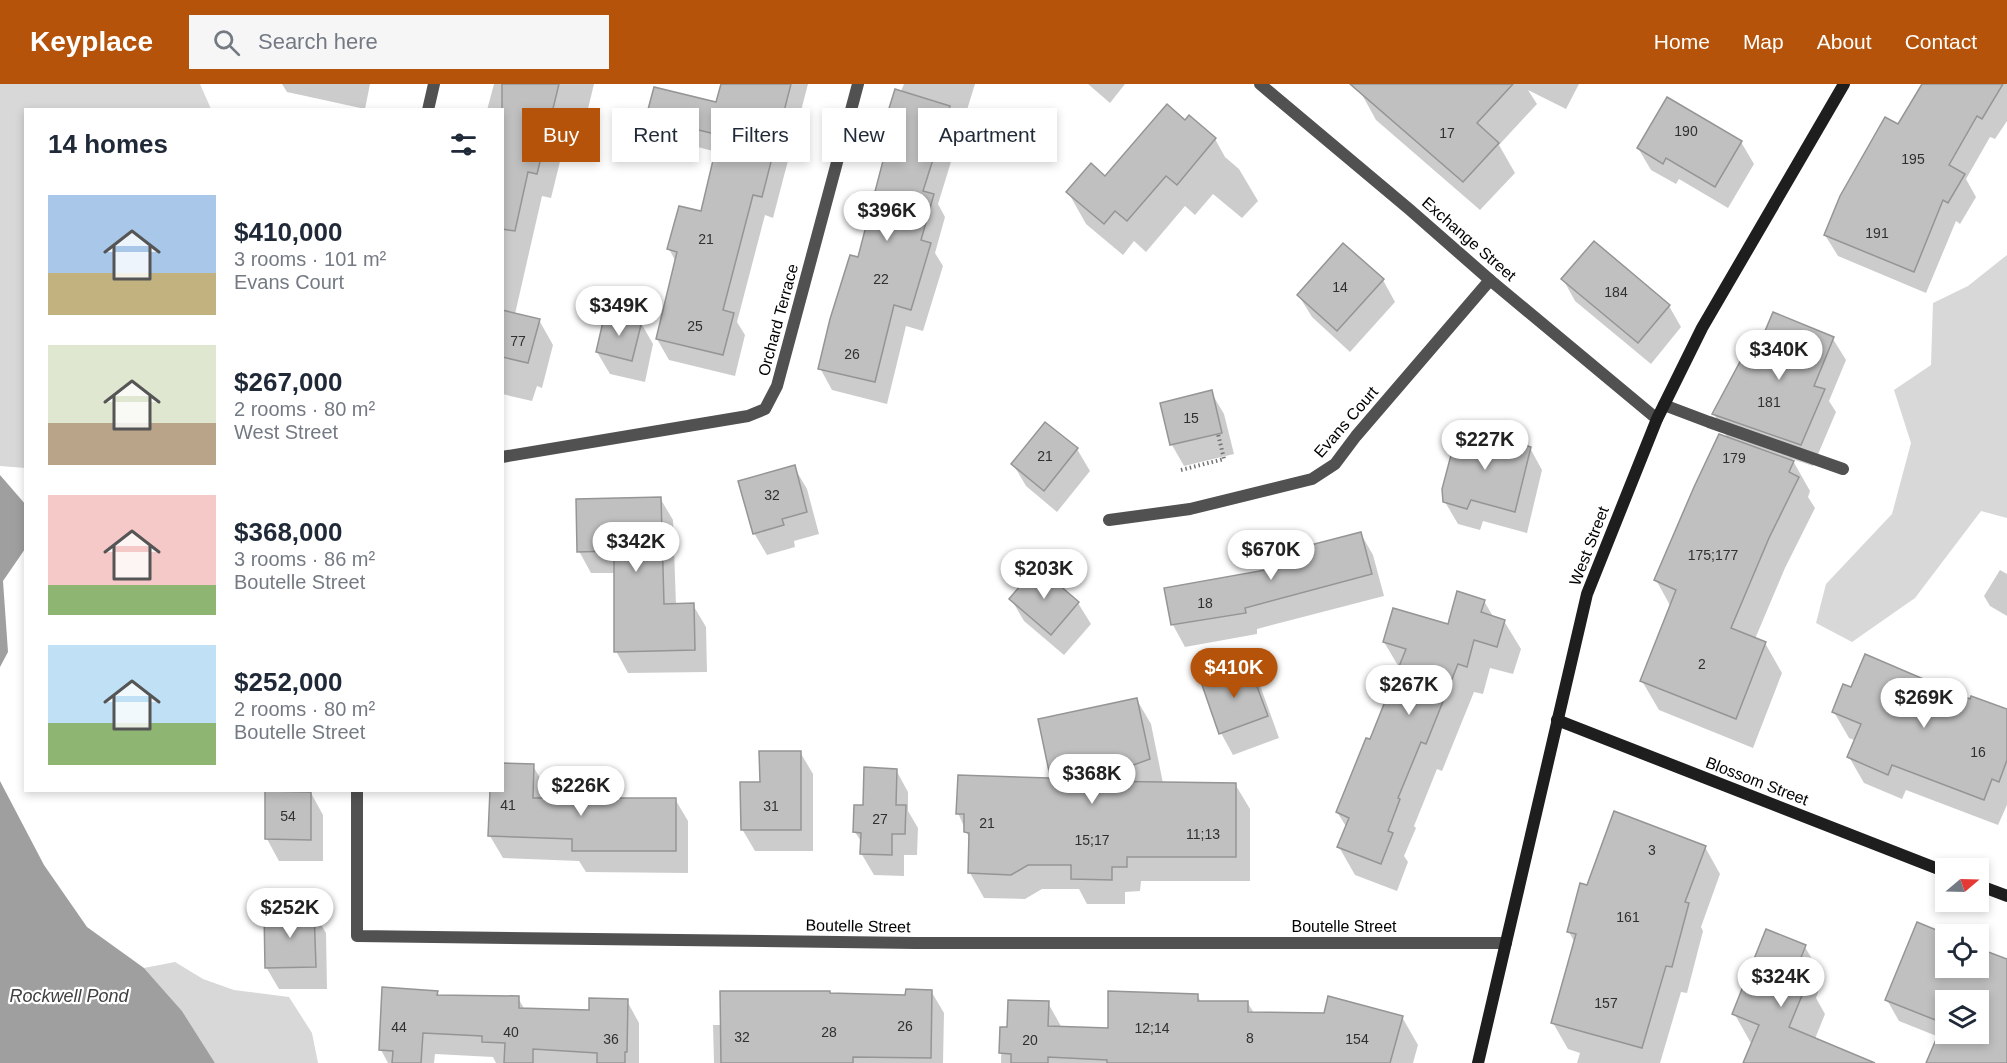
<!DOCTYPE html>
<html lang="en">
<head>
<meta charset="utf-8">
<style>
  :root { --surface:#fff; --page:#f6f6f7; --text:#1f2937; --muted:#747a83; --accent:#b45309 }
  body { margin:0; font-family:Arial,sans-serif; background:var(--page); color:var(--text); height:100vh; display:flex; flex-direction:column; font-size:22px; white-space:nowrap }
  * { box-sizing:border-box; margin:0 }
  p { font-size:20px; color:var(--muted) }
  .icon { flex:none; width:33px; height:33px; fill:none; stroke:currentColor; stroke-width:2; stroke-linecap:round; stroke-linejoin:round }
  .map { position:relative; flex:1; overflow:hidden }
  .details { position:absolute; left:24px; top:24px; width:480px; height:684px; display:flex; flex-direction:column; background:var(--surface); border-radius:0px; box-shadow:0 3px 9px #0003 }
  .details>* { flex:none }
  .hud { position:absolute; left:522px; top:24px; width:570px; height:54px; display:flex; gap:12px }
  .needle { width:39px; rotate:71deg }
  .fabs { position:absolute; left:1935px; top:774px; display:grid; gap:12px }
  .fabs a { display:grid; place-items:center; width:54px; height:54px; border-radius:0px; background:var(--surface); box-shadow:0 3px 9px #0003; font-size:30px }
  .price { position:absolute; translate:-50% -51px; padding:0 14px; border-radius:21px; background:#fff; color:#222; font-size:20px; line-height:39px; filter:drop-shadow(0 2px 3px #0008) }
  .price::after { content:''; position:absolute; left:50%; top:36px; width:18px; height:14px; margin-left:-9px; background:inherit; clip-path:polygon(0 0,100% 0,50% 100%) }
  .price.selected { background:var(--accent); color:#fff }
  ul { padding:0; list-style:none }
  li { display:flex; align-items:center; gap:18px; height:150px; padding:0 24px }
  li span { display:grid; place-items:center; flex:none; width:168px; height:120px; border-radius:0px; color:#555 }
  li>.icon { margin-inline-start:auto }
  span .icon { width:72px; height:72px; fill:#fffc; stroke-width:1 }
  li b { font-size:26px }
  h2 { display:flex; justify-content:space-between; align-items:center; height:72px; padding:0 24px; font-size:26px }
  .pill { padding:0 21px; border-radius:0px; background:var(--surface); box-shadow:0 3px 9px #0003; font-size:21px; line-height:54px }
  .pill.selected { background:var(--accent); color:#fff }
  header { display:flex; align-items:center; gap:36px; box-sizing:border-box; height:84px; padding:0 30px; background:var(--accent); color:#fff }
  header strong { font-size:28px }
  nav { display:flex; gap:33px; margin-inline-start:auto; font-size:21px }
  .search { width:420px; height:54px; background:var(--page); display:flex; align-items:center; gap:15px; box-sizing:border-box; padding:0 21px; border-radius:0px; color:var(--muted); font-size:22px }
  .map>svg:first-child { display:block }
</style>
</head>
<body>
<header>
<strong>Keyplace</strong>
<div class="search"><svg class="icon" aria-label="search" viewBox="0 0 24 24"><circle cx="10" cy="10" r="6"/><path d="M15 15l6 6"/></svg>Search here</div>
<nav><a>Home</a><a>Map</a><a>About</a><a>Contact</a></nav>
</header>
<div class="map">
<svg width="2007" height="979" viewBox="0 0 2007 979">
  <rect width="100%" height="100%" fill="#fff"/>
  <g fill="#d8d8d8">
    <polygon points="0,0 200,0 211,25 26,26 25,384 0,382"/>
    <polygon points="2007,171 2007,434 1981,427 1915,514 1852,558 1816,539 1826,500 1892,430 1911,359 1894,306 1931,281 1933,219 1968,202"/>
    <polygon points="175,878 203,895 234,906 289,913 312,949 318,979 215,979 182,927 144,884"/>
  </g>
  <g fill="#9f9f9f">
    <polygon points="0,391 26,421 25,465 3,497 8,568 0,583"/>
    <polygon points="0,697 44,781 87,843 144,884 182,927 215,979 0,979"/>
  </g>
  <g fill="#0003" fill-rule="evenodd">
    <polygon points="282,0 370,0 365,25 287,8"/>
    <polygon points="494,0 594,0 585,37 571,33 551,114 542,112 515,230 539,236 553,261 542,304 537,302 532,317 502,310 502,26 487,26"/>
    <polygon points="723,0 808,0 773,134 765,131 737,238 745,251 735,292 669,276 657,255 676,178 669,165 702,129 717,68 659,53 647,33 717,20"/>
    <polygon points="904,0 975,0 938,120 945,133 935,169 943,182 923,247 906,242 887,320 832,306 820,284 859,175 889,57 884,47"/>
    <polygon points="1088,0 1125,0 1110,19"/>
    <polygon points="1366,0 1579,0 1566,25 1528,6 1537,20 1499,61 1515,89 1480,126 1376,36 1360,7"/>
    <polygon points="1923,0 2007,0 2007,37 1995,55 1990,53 1966,95 1976,113 1960,140 1956,137 1926,209 1838,172 1825,151 1899,42"/>
    <polygon points="1189,33 1215,55 1225,73 1239,85 1258,117 1242,134 1213,110 1195,131 1185,122 1146,168 1134,157 1123,171 1086,140 1068,108 1105,94 1185,38"/>
    <polygon points="1741,58 1754,80 1728,124 1679,95 1676,100 1651,86 1638,64"/>
    <polygon points="1563,195 1669,222 1681,243 1651,280 1575,217"/>
    <polygon points="1383,196 1395,218 1350,268 1312,233 1299,212"/>
    <polygon points="641,239 653,260 645,298 610,290 597,268"/>
    <polygon points="1833,255 1846,276 1829,317 1836,328 1813,382 1792,375 1810,407 1808,413 1815,424 1785,484 1755,555 1765,559 1782,589 1753,664 1659,626 1642,597 1671,523 1656,496 1728,355 1714,330 1753,280"/>
    <polygon points="1211,308 1224,330 1234,370 1184,382 1172,361 1162,320"/>
    <polygon points="1045,340 1077,365 1090,387 1057,428 1026,402 1013,380"/>
    <polygon points="1530,364 1542,386 1527,449 1483,437 1480,446 1458,440 1445,418"/>
    <polygon points="794,383 807,405 819,450 794,457 795,463 767,471 754,449"/>
    <polygon points="660,414 673,436 676,521 693,521 706,543 707,588 628,589 616,567 615,489 591,489 579,467"/>
    <polygon points="1361,450 1373,471 1384,512 1257,545 1257,550 1185,563 1173,541 1166,505 1273,486"/>
    <polygon points="2000,486 2007,490 2007,532 1990,522 1984,512"/>
    <polygon points="1011,515 1078,519 1091,540 1064,571 1024,537"/>
    <polygon points="1484,517 1494,534 1504,537 1521,565 1513,590 1490,584 1483,610 1474,608 1442,687 1437,685 1414,742 1416,744 1404,772 1408,778 1397,807 1355,791 1339,763 1347,744 1337,728 1371,657 1400,585 1384,558 1449,542"/>
    <polygon points="1249,583 1261,604 1279,654 1233,671 1221,649"/>
    <polygon points="1852,605 1970,617 2007,627 2007,721 1998,741 1906,706 1902,715 1864,699 1849,673 1856,657 1849,654 1834,628"/>
    <polygon points="1137,616 1151,640 1163,699 1235,700 1250,725 1250,797 1141,797 1140,807 1125,808 1125,820 1087,820 1079,805 1042,805 1025,815 984,814 970,789 970,756 958,729 1053,703"/>
    <polygon points="800,668 813,690 813,767 755,767 742,745 761,700"/>
    <polygon points="533,682 546,704 545,715 675,715 688,737 688,789 586,788 579,777 503,774 490,752 502,706"/>
    <polygon points="896,686 908,708 908,727 918,744 917,771 904,771 904,792 874,791 861,769 862,759 855,748"/>
    <polygon points="311,709 323,731 323,777 279,777 267,755"/>
    <polygon points="1705,763 1720,790 1701,843 1703,847 1687,909 1681,908 1660,979 1577,979 1580,969 1568,965 1553,939 1575,859 1569,848 1588,803"/>
    <polygon points="313,827 326,849 327,905 279,905 266,883"/>
    <polygon points="1805,863 1823,894 1816,914 1825,930 1815,955 1843,979 1747,979 1752,961 1734,929"/>
    <path d="M2007,883V979H1928L1939,953L1899,937L1887,916L1946,884ZM1946,916H1978V950H1946Z"/>
    <polygon points="931,907 944,929 943,979 714,979 713,941 722,941 831,911 906,913"/>
    <polygon points="437,908 439,912 518,914 525,926 590,927 627,917 639,939 639,979 496,979 493,973 435,970 434,979 388,979 381,966"/>
    <polygon points="1197,911 1201,918 1247,918 1254,929 1402,933 1418,961 1413,979 1001,979 1002,944 1008,944 1048,919 1062,944 1109,945"/>
  </g>
  <g fill="#c0c0c0" stroke="#959595" stroke-width="1.5" fill-rule="evenodd">
    <polygon points="502,0 559,0 537,90 528,88 515,147 502,145"/>
    <polygon points="721,0 791,0 762,113 753,111 723,226 734,229 723,271 656,255 677,168 667,165 679,122 701,127 719,51 646,33 654,3 716,18"/>
    <polygon points="1350,0 1513,0 1477,39 1499,59 1463,98"/>
    <polygon points="1922,0 2003,0 1982,35 1977,32 1949,81 1965,90 1948,119 1943,116 1914,188 1824,151 1840,112 1885,33 1898,40"/>
    <polygon points="895,5 950,22 923,107 934,110 921,156 931,159 911,226 894,221 875,298 818,285 830,235 850,171 858,173 890,50 882,47"/>
    <polygon points="1667,13 1742,57 1715,103 1666,74 1663,80 1637,64"/>
    <polygon points="1167,20 1185,36 1189,31 1216,54 1177,101 1166,92 1127,137 1115,127 1104,140 1066,108 1091,79 1105,92"/>
    <polygon points="1594,157 1670,221 1638,259 1561,195"/>
    <polygon points="1343,159 1384,195 1337,247 1297,211"/>
    <polygon points="502,226 540,235 528,279 502,273"/>
    <polygon points="1773,228 1834,253 1814,302 1825,305 1801,361 1712,330 1742,274 1752,278"/>
    <polygon points="605,229 642,237 632,277 596,268"/>
    <polygon points="1212,306 1222,349 1170,361 1160,319"/>
    <polygon points="1045,338 1078,364 1044,407 1011,380"/>
    <polygon points="1459,341 1531,363 1515,428 1471,416 1467,425 1443,418 1442,405"/>
    <polygon points="1719,350 1794,377 1789,388 1799,393 1769,454 1731,544 1766,558 1736,635 1640,597 1676,506 1654,496 1694,403"/>
    <polygon points="795,381 807,428 782,435 784,441 753,450 738,397"/>
    <polygon points="661,413 664,520 694,519 695,566 614,568 614,467 577,468 576,415"/>
    <polygon points="1361,448 1372,490 1245,524 1246,529 1171,541 1164,504 1271,485 1268,472"/>
    <polygon points="1037,482 1079,518 1051,551 1009,515"/>
    <polygon points="1457,507 1485,516 1481,528 1505,536 1497,563 1474,556 1467,583 1458,580 1426,660 1421,658 1398,714 1400,715 1388,747 1393,749 1381,780 1337,763 1349,734 1336,728 1366,654 1370,655 1406,565 1383,558 1393,524 1448,540"/>
    <polygon points="1865,570 1970,615 1971,612 2007,625 2007,676 1999,698 1992,695 1984,716 1892,681 1888,691 1847,673 1861,640 1832,628 1843,600 1851,603"/>
    <polygon points="1249,581 1268,632 1219,650 1201,598"/>
    <polygon points="1137,614 1150,675 1089,697 1236,699 1236,773 1127,773 1127,783 1112,783 1112,796 1071,795 1071,781 1028,781 1011,791 968,789 969,749 964,748 964,730 956,730 958,691 1049,694 1051,697 1038,635"/>
    <polygon points="759,667 801,667 801,746 741,746 740,698 760,698"/>
    <polygon points="502,679 534,680 533,714 676,714 676,767 572,767 572,755 488,752 490,706 502,706"/>
    <polygon points="864,683 897,685 896,721 906,721 905,750 892,750 892,771 860,770 861,749 853,748 854,721 863,721"/>
    <polygon points="265,707 311,708 311,756 265,755"/>
    <polygon points="1614,727 1706,762 1685,818 1689,819 1672,883 1666,882 1642,964 1551,939 1576,850 1567,848 1580,799 1587,801"/>
    <polygon points="264,826 314,826 316,883 265,884"/>
    <path d="M1917,838L1946,850V884H1978V864L2007,875V979H1926L1943,939L1885,916ZM1946,916H1978V950H1946Z"/>
    <polygon points="1766,845 1806,861 1794,891 1808,897 1789,943 1875,979 1743,979 1759,941 1732,930"/>
    <polygon points="382,903 438,907 437,911 519,912 519,924 589,926 589,914 628,915 627,968 625,968 625,979 597,979 597,969 533,965 533,979 504,979 505,959 482,958 482,952 423,949 421,979 392,979 393,967 379,966"/>
    <polygon points="906,905 932,906 931,974 853,973 853,979 721,979 720,907 830,907 830,909 905,911"/>
    <polygon points="1108,907 1198,910 1198,917 1248,917 1248,928 1324,929 1328,912 1403,932 1390,979 1107,979 1107,976 1048,973 1048,979 1011,979 1011,970 999,969 1000,943 1007,943 1008,916 1049,917 1048,942 1108,944"/>
  </g>
  <g fill="none" stroke-linecap="round" stroke-linejoin="round">
    <polyline stroke="#737373" stroke-width="4" stroke-dasharray="1.5 3" stroke-linecap="butt" points="1181,386 1224,375 1218,350"/>
    <polyline stroke="#515151" stroke-width="12" points="1664,321 1709,338 1843,385"/>
    <g stroke="#515151" stroke-width="12">
      <polyline points="1260,0 1409,125 1490,196 1657,335"/>
      <polyline points="428,26 434,0"/>
      <polyline points="502,373 748,332 765,325 777,302 858,0"/>
      <polyline points="1109,436 1190,425 1312,395 1335,380 1356,352 1490,196"/>
      <polyline points="357,706 357,852 915,859 1506,859"/>
    </g>
    <g stroke="#1e1e1e" stroke-width="12">
      <polyline points="1557,636 1946,788"/>
      <polyline points="1978,801 2007,812"/>
      <polyline points="1478,979 1587,510 1657,335 1702,244 1844,0"/>
    </g>
  </g>
  <g text-anchor="middle" dominant-baseline="central" stroke-width="4.5" stroke-linejoin="round" paint-order="stroke">
    <g font-size="14" fill="#303030">
      <text x="1686" y="47">190</text>
      <text x="1447" y="49">17</text>
      <text x="1913" y="75">195</text>
      <text x="1877" y="149">191</text>
      <text x="706" y="155">21</text>
      <text x="881" y="195">22</text>
      <text x="1340" y="203">14</text>
      <text x="1616" y="208">184</text>
      <text x="695" y="242">25</text>
      <text x="518" y="257">77</text>
      <text x="852" y="270">26</text>
      <text x="1769" y="318">181</text>
      <text x="1191" y="334">15</text>
      <text x="1045" y="372">21</text>
      <text x="1734" y="374">179</text>
      <text x="772" y="411">32</text>
      <text x="1713" y="471">175;177</text>
      <text x="1205" y="519">18</text>
      <text x="1702" y="580">2</text>
      <text x="1978" y="668">16</text>
      <text x="508" y="721">41</text>
      <text x="771" y="722">31</text>
      <text x="288" y="732">54</text>
      <text x="880" y="735">27</text>
      <text x="987" y="739">21</text>
      <text x="1203" y="750">11;13</text>
      <text x="1092" y="756">15;17</text>
      <text x="1652" y="766">3</text>
      <text x="1628" y="833">161</text>
      <text x="1606" y="919">157</text>
      <text x="905" y="942">26</text>
      <text x="399" y="943">44</text>
      <text x="1152" y="944">12;14</text>
      <text x="511" y="948">40</text>
      <text x="829" y="948">28</text>
      <text x="742" y="953">32</text>
      <text x="1250" y="954">8</text>
      <text x="611" y="955">36</text>
      <text x="1357" y="955">154</text>
      <text x="1030" y="956">20</text>
    </g>
    <g font-size="16" fill="#000" stroke="#fff">
      <text transform="translate(1469 155) rotate(41)">Exchange Street</text>
      <text transform="translate(778 236) rotate(-75)">Orchard Terrace</text>
      <text transform="translate(1346 338) rotate(-49)">Evans Court</text>
      <text transform="translate(1589 462) rotate(-69)">West Street</text>
      <text transform="translate(1757 697) rotate(21)">Blossom Street</text>
      <text transform="translate(858 842) rotate(1)">Boutelle Street</text>
      <text x="1344" y="842">Boutelle Street</text>
    </g>
    <g font-size="18" font-style="italic" fill="#404040" stroke="#fff">
      <text x="69" y="912">Rockwell Pond</text>
    </g>
  </g>
</svg>
<div class="fabs">
<a><svg class="needle" viewBox="-14 -14 28 28"><path d="M0-13l5 13h-10z" fill="#e53935"/><path d="M0 13l5-13h-10z" fill="#747a83"/></svg></a>
<a><svg class="icon" aria-label="locate" viewBox="0 0 24 24"><circle cx="12" cy="12" r="6"/><path d="M12 2v4M12 18v4M2 12h4M18 12h4"/></svg></a>
<a><svg class="icon" aria-label="layers" viewBox="0 0 24 24"><path d="M12 4l9 5-9 5-9-5zM3 14l9 5 9-5"/></svg></a>
</div>
<b class="price" style="left:887px;top:158px">$396K</b>
<b class="price" style="left:619px;top:253px">$349K</b>
<b class="price" style="left:1779px;top:297px">$340K</b>
<b class="price" style="left:1485px;top:387px">$227K</b>
<b class="price" style="left:636px;top:489px">$342K</b>
<b class="price" style="left:1271px;top:497px">$670K</b>
<b class="price" style="left:1044px;top:516px">$203K</b>
<b class="price selected" style="left:1234px;top:615px">$410K</b>
<b class="price" style="left:1409px;top:632px">$267K</b>
<b class="price" style="left:1924px;top:645px">$269K</b>
<b class="price" style="left:1092px;top:721px">$368K</b>
<b class="price" style="left:581px;top:733px">$226K</b>
<b class="price" style="left:290px;top:855px">$252K</b>
<b class="price" style="left:1781px;top:924px">$324K</b>
<div class="hud">
<a class="pill selected">Buy</a>
<a class="pill">Rent</a>
<a class="pill">Filters</a>
<a class="pill">New</a>
<a class="pill">Apartment</a>
</div>
<section class="details">
<h2>14 homes<svg class="icon" aria-label="filters" viewBox="0 0 24 24"><path d="M4 7h16M4 17h16"/><circle cx="9" cy="7" r="2"/><circle cx="15" cy="17" r="2"/></svg></h2>
<ul>
<li><span style="background:linear-gradient(#a9c7e8 65%,#c2b280 0)"><svg class="icon" aria-label="home" viewBox="0 0 24 24"><path d="M3 11l9-7 9 7M6 9v11h12V9"/></svg></span><div><b>$410,000</b><p>3 rooms · 101 m²</p><p>Evans Court</p></div></li>
<li><span style="background:linear-gradient(#dfe7d0 65%,#b9a48a 0)"><svg class="icon" aria-label="home" viewBox="0 0 24 24"><path d="M3 11l9-7 9 7M6 9v11h12V9"/></svg></span><div><b>$267,000</b><p>2 rooms · 80 m²</p><p>West Street</p></div></li>
<li><span style="background:linear-gradient(#f6c9c9 75%,#8fb573 0)"><svg class="icon" aria-label="home" viewBox="0 0 24 24"><path d="M3 11l9-7 9 7M6 9v11h12V9"/></svg></span><div><b>$368,000</b><p>3 rooms · 86 m²</p><p>Boutelle Street</p></div></li>
<li><span style="background:linear-gradient(#bfe0f5 65%,#8fb573 0)"><svg class="icon" aria-label="home" viewBox="0 0 24 24"><path d="M3 11l9-7 9 7M6 9v11h12V9"/></svg></span><div><b>$252,000</b><p>2 rooms · 80 m²</p><p>Boutelle Street</p></div></li>
</ul>
</section>
</div>
</body>
</html>
